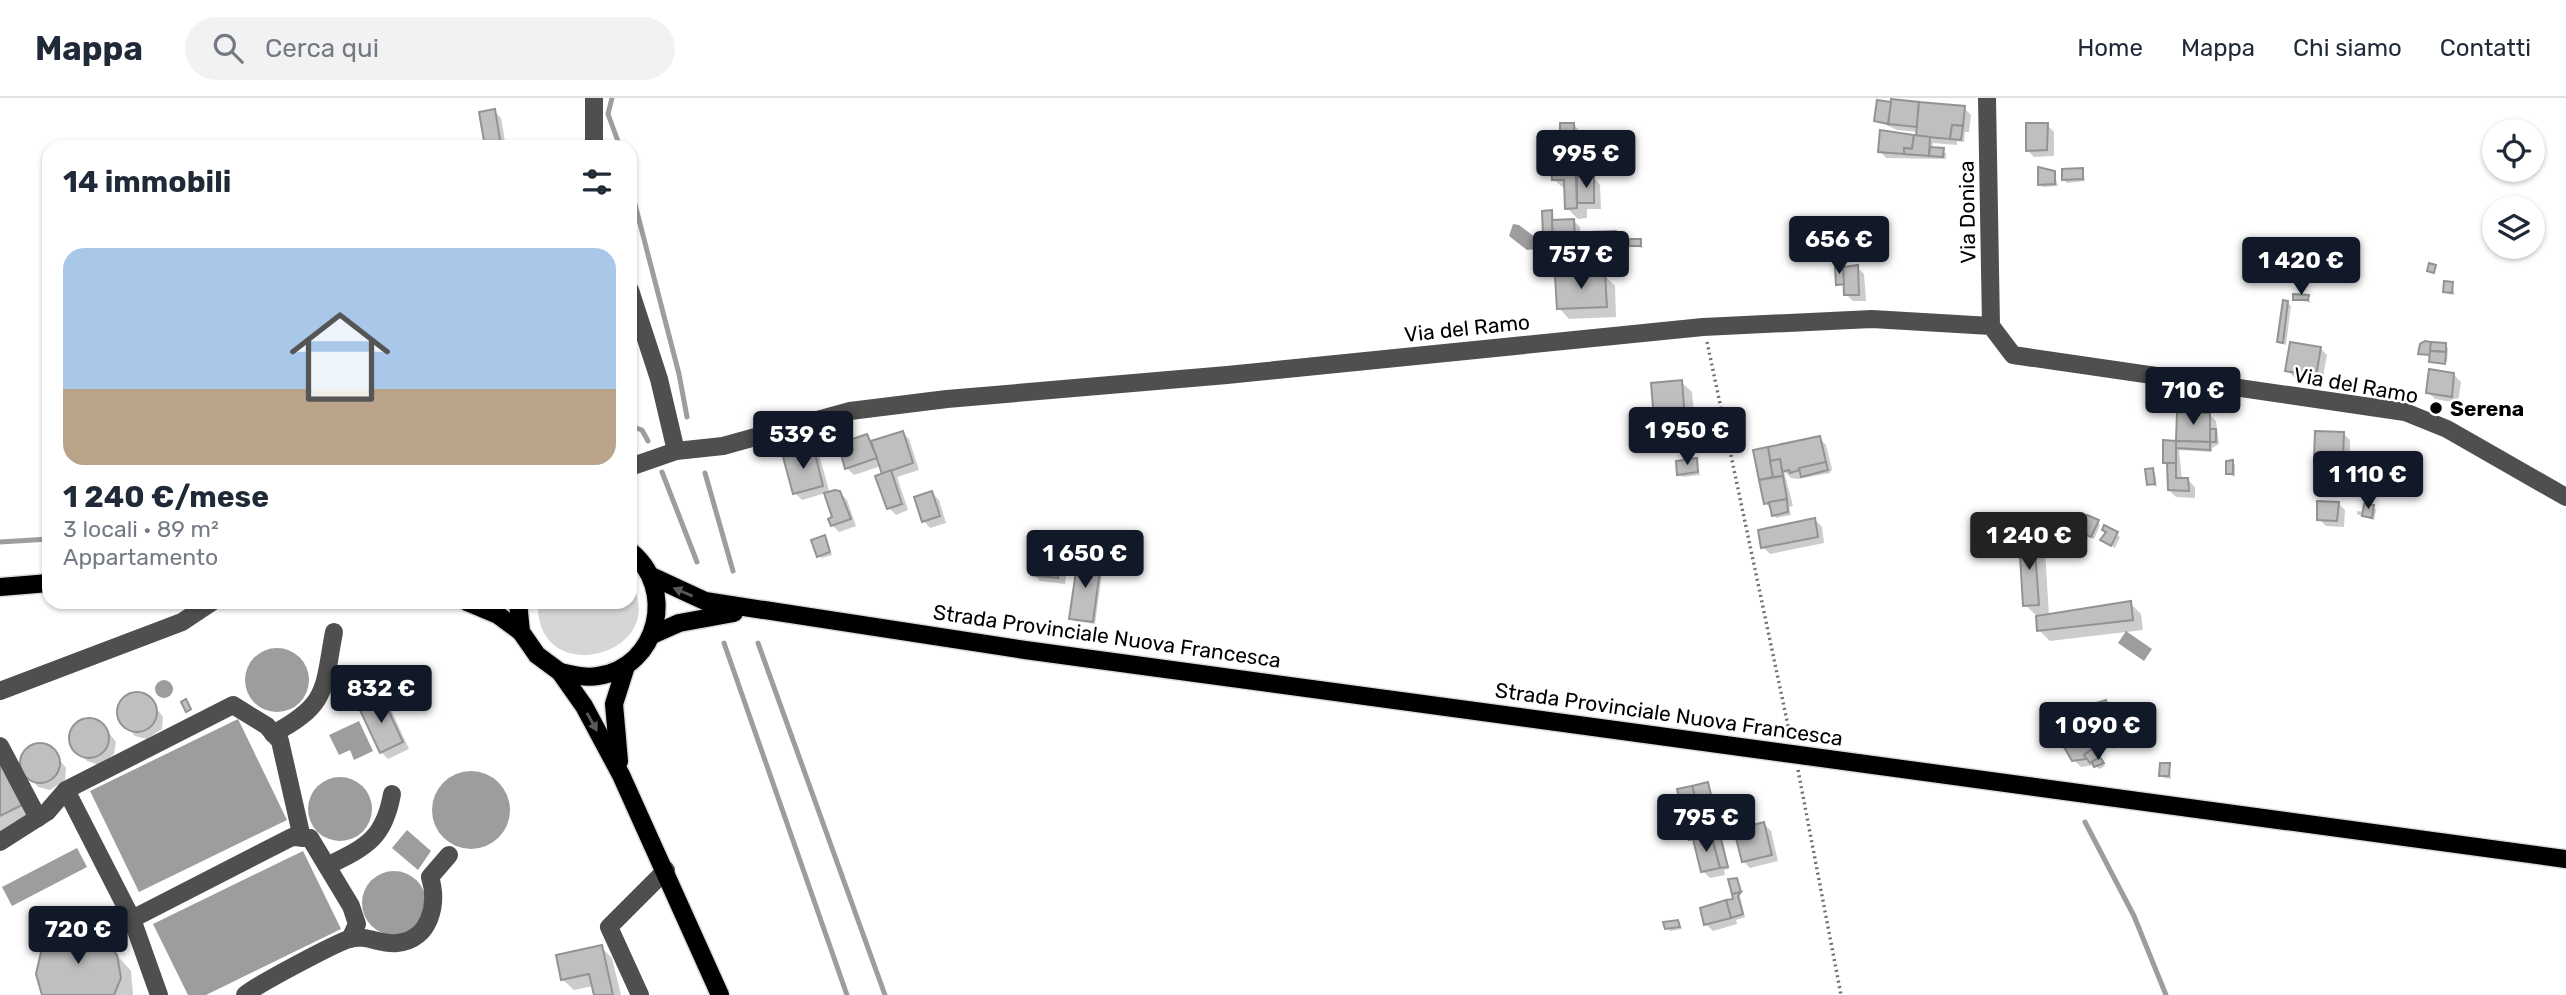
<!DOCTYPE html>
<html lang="it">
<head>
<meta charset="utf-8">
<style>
  :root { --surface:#fff; --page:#f2f2f3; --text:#1f2937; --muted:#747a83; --line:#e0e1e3; --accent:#111827 }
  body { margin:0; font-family:Rubik,sans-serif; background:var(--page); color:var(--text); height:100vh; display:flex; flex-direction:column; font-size:26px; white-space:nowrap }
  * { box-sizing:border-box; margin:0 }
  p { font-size:23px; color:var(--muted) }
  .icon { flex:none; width:38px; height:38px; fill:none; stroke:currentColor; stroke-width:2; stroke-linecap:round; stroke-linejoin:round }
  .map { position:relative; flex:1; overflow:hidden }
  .sheet { position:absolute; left:42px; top:42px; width:595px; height:469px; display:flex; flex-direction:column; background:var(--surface); border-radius:21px; box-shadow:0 2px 5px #0004 }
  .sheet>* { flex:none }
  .buttons { position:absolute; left:2482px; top:21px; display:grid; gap:14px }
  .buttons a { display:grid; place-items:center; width:63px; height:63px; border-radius:50%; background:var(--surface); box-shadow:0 2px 5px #0004; font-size:35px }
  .price { position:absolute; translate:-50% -60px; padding:0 16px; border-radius:7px; background:var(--accent); color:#fff; font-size:23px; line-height:46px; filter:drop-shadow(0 2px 4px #0008) }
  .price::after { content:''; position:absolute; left:50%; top:42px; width:21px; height:16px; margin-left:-10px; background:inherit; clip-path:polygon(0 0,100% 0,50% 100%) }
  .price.current { background:#222; color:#fff }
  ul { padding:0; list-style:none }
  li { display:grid; align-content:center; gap:14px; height:371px; padding:0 21px }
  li+li { border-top:2px solid var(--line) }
  li span { display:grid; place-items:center; height:217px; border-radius:21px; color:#555 }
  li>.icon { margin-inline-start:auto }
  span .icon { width:126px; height:126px; fill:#fffc; stroke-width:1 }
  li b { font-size:30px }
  h2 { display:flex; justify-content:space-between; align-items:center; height:84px; padding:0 21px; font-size:30px }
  header { display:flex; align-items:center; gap:42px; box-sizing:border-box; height:98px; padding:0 35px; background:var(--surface); border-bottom:2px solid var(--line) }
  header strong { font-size:33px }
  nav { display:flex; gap:38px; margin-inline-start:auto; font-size:24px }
  .search { width:490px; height:63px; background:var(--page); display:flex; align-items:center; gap:18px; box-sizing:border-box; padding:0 24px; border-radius:38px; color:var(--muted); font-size:26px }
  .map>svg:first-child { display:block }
</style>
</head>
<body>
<header>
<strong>Mappa</strong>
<div class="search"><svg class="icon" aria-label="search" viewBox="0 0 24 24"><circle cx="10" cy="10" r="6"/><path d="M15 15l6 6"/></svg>Cerca qui</div>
<nav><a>Home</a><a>Mappa</a><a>Chi siamo</a><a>Contatti</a></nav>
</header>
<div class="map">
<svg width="2566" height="897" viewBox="0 0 2566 897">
  <rect width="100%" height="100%" fill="#fff"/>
  <path fill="#d6d6d6" d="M630,483C675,556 534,595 538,504H630Z"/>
  <g fill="#9d9d9d">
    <polygon points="1513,126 1519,127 1536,140 1536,151 1527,152 1509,138"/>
    <polygon points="2126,533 2152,551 2144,563 2118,545"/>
    <circle cx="277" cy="582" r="32"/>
    <circle cx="164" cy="591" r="9"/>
    <polygon points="238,621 287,722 139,794 90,693"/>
    <polygon points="359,623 373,653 354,662 350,652 339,657 329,637"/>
    <circle cx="471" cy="712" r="39"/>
    <circle cx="340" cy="711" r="32"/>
    <polygon points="407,732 431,753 418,772 392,750"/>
    <polygon points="77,750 87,769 12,808 2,789"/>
    <polygon points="303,753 341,831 206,897 188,897 153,826"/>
    <circle cx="394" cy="805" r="32"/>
  </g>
  <g fill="#0003">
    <polygon points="1964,10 1971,17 1969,34 1965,34 1964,44 1957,43 1957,47 1933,45 1932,51 1946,55 1946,61 1886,60 1880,53 1918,40 1918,34 1897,32 1876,22"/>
    <polygon points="494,13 501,20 506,49 487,49 481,16"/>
    <polygon points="1573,26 1584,37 1586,80 1594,80 1600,87 1601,111 1587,111 1587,120 1578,121 1567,110 1566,92 1553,81 1562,40"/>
    <polygon points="2047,27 2054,34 2054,58 2034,59 2027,52"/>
    <polygon points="2082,71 2085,83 2067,85 2064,82"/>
    <polygon points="2054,74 2058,88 2043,89 2040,86"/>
    <polygon points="1551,114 1554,123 1573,122 1580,129 1581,148 1574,148 1575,164 1562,165 1558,145 1545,139"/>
    <polygon points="1616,135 1623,142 1626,167 1608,169 1592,145"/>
    <polygon points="1640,142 1643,150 1631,148"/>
    <polygon points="1857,169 1864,176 1866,203 1853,203 1846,196 1846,189 1838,186"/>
    <polygon points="1604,177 1615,188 1616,219 1569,221 1559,210"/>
    <polygon points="2452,186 2455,197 2448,196 2445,193"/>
    <polygon points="2308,199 2311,205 2295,201"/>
    <polygon points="2288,205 2291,208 2286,247 2279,244"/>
    <polygon points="2445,247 2448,250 2447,264 2432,263 2432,259 2420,255"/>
    <polygon points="2320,250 2327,257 2322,284 2294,279 2287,272"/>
    <polygon points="2454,277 2461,284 2458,305 2435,301 2428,294"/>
    <polygon points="1681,284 1692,294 1694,315 1712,314 1719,321 1720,339 1696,341 1696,346 1688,346 1683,342 1668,344 1657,333"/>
    <polygon points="2209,316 2216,323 2219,346 2212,350 2212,354 2179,352 2182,382 2188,382 2195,389 2195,400 2176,399 2169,392 2169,368 2165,364 2178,345"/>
    <polygon points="902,334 909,341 919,372 897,379 908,412 896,417 889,410 881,368 854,377 847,370 867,338 873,344"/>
    <polygon points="2316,335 2343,335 2350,342 2350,367 2340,367 2339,371 2319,369 2316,366"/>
    <polygon points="1819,340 1826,347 1832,371 1830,375 1798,381 1791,380 1784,373 1793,408 1789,409 1791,417 1776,420 1766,405 1755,354"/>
    <polygon points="813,353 820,360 830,396 840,395 847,402 856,428 839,434 832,427 835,420 826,395 802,402 795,395"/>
    <polygon points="1696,362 1700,377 1682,379 1679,376"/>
    <polygon points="2232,364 2235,367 2235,379 2228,376"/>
    <polygon points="2152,372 2155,375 2157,389 2149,386"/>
    <polygon points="932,395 939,402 946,425 930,430 924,423"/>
    <polygon points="2338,405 2345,412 2344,429 2326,428 2319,421"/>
    <polygon points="2373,409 2376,412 2374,422 2357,416 2357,413 2364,414"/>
    <polygon points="1815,422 1822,429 1824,445 1770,456 1763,449"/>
    <polygon points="2098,424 2100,427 2094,441 2084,436"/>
    <polygon points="2105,429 2120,439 2115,450 2107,445"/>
    <polygon points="824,439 832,457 822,460 819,458"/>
    <polygon points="2034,441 2045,452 2049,518 2130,505 2141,516 2143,532 2050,543 2039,532 2037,518 2025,507"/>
    <polygon points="1061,456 1068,463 1065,486 1040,483 1033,476"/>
    <polygon points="1100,465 1103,468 1095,526 1074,523 1071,520"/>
    <polygon points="135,596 148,599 163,619 162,631 147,641 135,638 119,620 123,602"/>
    <polygon points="382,601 389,608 409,651 388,661 381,654"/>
    <polygon points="2106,604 2111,616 2098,619 2095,616"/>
    <polygon points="87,622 101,625 116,644 114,656 99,667 87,663 72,646 76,628"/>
    <polygon points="2118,622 2127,646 2113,651 2101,624"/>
    <polygon points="2088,639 2093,644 2105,668 2099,671 2095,667 2081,669 2074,662"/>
    <polygon points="38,647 51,651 66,670 65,682 50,692 38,689 23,671 26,653"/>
    <polygon points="0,663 32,718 0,734"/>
    <polygon points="2169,667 2171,681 2164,680 2161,677"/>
    <polygon points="1708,686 1715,708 1711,709 1712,714 1690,718 1683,711"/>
    <polygon points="1764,726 1771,733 1778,763 1750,770 1743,763"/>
    <polygon points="1701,730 1706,740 1719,736 1722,739 1729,771 1724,772 1725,777 1710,780 1703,773 1696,743 1690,741"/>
    <polygon points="1736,782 1745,819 1736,822 1737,826 1713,833 1706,826 1735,802"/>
    <polygon points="1677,823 1682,831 1670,833 1667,830"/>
    <polygon points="601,849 612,860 621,897 596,897 593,888 574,892 563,882"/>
    <polygon points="116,856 131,873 133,897 44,897"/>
  </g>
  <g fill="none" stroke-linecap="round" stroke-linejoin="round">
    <g stroke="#9d9d9d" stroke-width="5">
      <polyline points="612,0 608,16 620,49"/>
      <polyline points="630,87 679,276 687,319"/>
      <polyline points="630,328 642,332 648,343"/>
      <polyline points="662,374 697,464"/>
      <polyline points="705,375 733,473"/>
      <polyline points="0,444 49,441"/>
      <polyline points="724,545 847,897"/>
      <polyline points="758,545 885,897"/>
      <polyline points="2085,724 2134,818 2166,897"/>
    </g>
  </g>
  <g fill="#bfbfbf" stroke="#939393" stroke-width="2">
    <polygon points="1891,1 1919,4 1917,29 1888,26"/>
    <polygon points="1877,2 1891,4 1888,26 1874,23"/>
    <polygon points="1919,4 1965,8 1963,28 1952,27 1950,41 1916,38"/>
    <polygon points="495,11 501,48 485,49 479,14"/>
    <polygon points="1560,25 1574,25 1577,110 1565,111 1564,82 1552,82 1550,38 1560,38"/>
    <polygon points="2026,25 2048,25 2047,52 2026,53"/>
    <polygon points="1952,27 1963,28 1961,42 1950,41"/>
    <polygon points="1880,32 1914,37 1912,51 1904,50 1904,56 1878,54"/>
    <polygon points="1914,37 1930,39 1929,58 1904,56 1904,50 1912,51"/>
    <polygon points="1930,49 1944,50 1943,59 1929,58"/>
    <polygon points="2038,69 2055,73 2055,86 2038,87"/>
    <polygon points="2083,70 2083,81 2062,82 2062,71"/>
    <rect x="1577" y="79" width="17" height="26"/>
    <polygon points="1552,112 1553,139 1543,139 1542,113"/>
    <polygon points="1574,121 1575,141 1553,143 1552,122"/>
    <polygon points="1616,133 1619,161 1599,163 1598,146 1590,146 1589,134"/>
    <rect x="1629" y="141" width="12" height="7"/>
    <polygon points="1571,142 1573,161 1557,162 1556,143"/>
    <polygon points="2429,165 2436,167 2434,175 2427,173"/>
    <polygon points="1858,167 1859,197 1844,197 1843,169"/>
    <polygon points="1835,169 1843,169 1844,186 1836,187"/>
    <polygon points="1605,175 1607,209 1557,211 1555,178"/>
    <polygon points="2444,183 2453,184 2452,195 2443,194"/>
    <polygon points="2293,196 2309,197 2308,202 2293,202"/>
    <polygon points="2283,202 2288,203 2283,245 2277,244"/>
    <polygon points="2425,243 2431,244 2430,257 2418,256 2420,246"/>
    <polygon points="2290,244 2321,249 2316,278 2285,273"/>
    <polygon points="2431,244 2446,245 2446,254 2430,253"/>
    <polygon points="2430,253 2446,254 2445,266 2429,264"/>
    <polygon points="2429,271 2454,275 2452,299 2426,295"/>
    <polygon points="1682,282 1686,335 1675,337 1675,332 1655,334 1651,285"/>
    <polygon points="1712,312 1714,333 1686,335 1684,314"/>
    <polygon points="2177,314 2210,315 2210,344 2176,343"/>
    <rect x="2210" y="331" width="6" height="13"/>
    <polygon points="903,333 913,365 882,376 871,343"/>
    <polygon points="2315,333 2344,334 2343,361 2314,360"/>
    <polygon points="867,336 877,360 845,371 841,356 853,352 849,342"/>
    <polygon points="1820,338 1826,364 1790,375 1789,372 1782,374 1780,361 1770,363 1768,349"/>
    <polygon points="2163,342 2176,343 2176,365 2163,365"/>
    <polygon points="2176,343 2210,344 2210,352 2176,350"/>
    <polygon points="1768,349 1773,379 1759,382 1753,352"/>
    <polygon points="814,351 823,388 793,396 783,359"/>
    <polygon points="1697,360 1698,374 1677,377 1676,363"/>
    <polygon points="2314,360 2338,361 2337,369 2314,366"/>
    <polygon points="1780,361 1783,378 1773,379 1770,363"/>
    <polygon points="2233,362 2233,376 2226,376 2226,363"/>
    <polygon points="1826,364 1828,372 1801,379 1799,370"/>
    <polygon points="2167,365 2176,365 2176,380 2188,380 2189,393 2168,392"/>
    <polygon points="2153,370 2155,386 2147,387 2145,371"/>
    <polygon points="891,372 902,406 887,411 875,378"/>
    <polygon points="1783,378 1787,401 1764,406 1759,382"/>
    <polygon points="835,392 840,393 851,421 831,428 828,421 832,419 824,395"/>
    <polygon points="932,393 940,418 922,424 914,399"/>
    <polygon points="1787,401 1788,414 1772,418 1769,404"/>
    <polygon points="2317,403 2339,404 2337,423 2317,422"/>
    <polygon points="2364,406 2374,407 2372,420 2362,418"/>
    <polygon points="2087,417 2099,422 2091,439 2079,434"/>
    <polygon points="1815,420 1818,439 1761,450 1758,432"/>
    <polygon points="2104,427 2118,434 2111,448 2100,442 2106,434 2102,432"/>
    <polygon points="825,437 830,454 817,459 811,442"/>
    <polygon points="2034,439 2039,507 2023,508 2019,440"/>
    <polygon points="1035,451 1062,454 1058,480 1031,477"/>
    <polygon points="1078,460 1101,464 1093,524 1069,521"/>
    <polygon points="2131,503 2133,522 2037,533 2036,518"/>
    <circle cx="137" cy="614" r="20"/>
    <polygon points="382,599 403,644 380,655 359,610"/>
    <polygon points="186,601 191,611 186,614 181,604"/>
    <polygon points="2106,602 2109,613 2093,617 2090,607"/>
    <polygon points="2110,619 2115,636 2104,639 2098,623"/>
    <circle cx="89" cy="640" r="20"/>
    <polygon points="2118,620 2125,643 2118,646 2111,623"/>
    <polygon points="2082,627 2087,635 2064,649 2059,640"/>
    <polygon points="2087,635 2095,649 2084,657 2087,661 2072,663 2064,649"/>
    <polygon points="2115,636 2118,646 2108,649 2104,639"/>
    <circle cx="40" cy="665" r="20"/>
    <polygon points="2095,649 2100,659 2090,665 2084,657"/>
    <polygon points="2100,659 2104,665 2094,669 2092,664"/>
    <polygon points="0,664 22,707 0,718"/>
    <polygon points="2160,665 2170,665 2169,678 2159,678"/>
    <polygon points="1708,684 1713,705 1706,707 1705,701 1696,702 1692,688"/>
    <polygon points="1692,688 1696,702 1705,701 1706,707 1682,712 1677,691"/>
    <polygon points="1764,724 1772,757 1742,764 1734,732"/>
    <polygon points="1702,728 1704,738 1689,742 1686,731"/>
    <polygon points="1719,734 1728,769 1720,770 1711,737"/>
    <polygon points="1711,737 1720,770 1701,774 1693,741"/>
    <polygon points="1737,780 1741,794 1732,796 1728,781"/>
    <polygon points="1741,794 1738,798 1743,816 1731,820 1726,802 1733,801 1732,796"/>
    <polygon points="1726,802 1731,820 1704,827 1700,810"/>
    <polygon points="1678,822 1680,829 1665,831 1663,824"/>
    <polygon points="75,832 102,840 117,857 121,880 114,897 42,897 36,876 41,854 56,838"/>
    <polygon points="602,847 613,897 594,897 589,876 561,882 556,857"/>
  </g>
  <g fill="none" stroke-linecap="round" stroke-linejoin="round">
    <g stroke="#dbdbdb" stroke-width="21">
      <g id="major">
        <polyline points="651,478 705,503 1025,552 2566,761"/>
        <polyline points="0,489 49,485"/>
        <polyline points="467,504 498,517 521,534"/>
        <polyline points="518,504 521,534 537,557 560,574 584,608 621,677 720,897"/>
        <polyline points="652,537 679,525 734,515"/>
        <path d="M560,574C573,577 585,580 598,578C659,569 677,490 630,453"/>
        <polyline points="619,663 614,606 626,568"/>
      </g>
    </g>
    <g stroke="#717171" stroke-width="3.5" stroke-dasharray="2 3.5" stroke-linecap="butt">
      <polyline points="1707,244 1790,637"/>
      <polyline points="1798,672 1841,897"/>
    </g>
    <g stroke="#4f4f4f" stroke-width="18">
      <polyline points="1987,0 1991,228"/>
      <polyline points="594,49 594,0"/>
      <polyline points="630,192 659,281 676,353"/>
      <polyline points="630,369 676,353 723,348 850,313 947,301 1227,277 1703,229 1872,221 1991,228 2013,257 2405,314 2447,331 2566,399"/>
      <polyline points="0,593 182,524 212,504"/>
      <path d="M273,636C329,606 323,592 334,534"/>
      <polyline points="0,648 38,720"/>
      <polyline points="66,692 132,821"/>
      <polyline points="0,744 47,714 66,692 233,607 267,628 280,643 302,740"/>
      <path d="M327,768C366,749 384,741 392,696"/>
      <polyline points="159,897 132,821 292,739 310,740 351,808 357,826 350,841"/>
      <path d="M245,897C256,887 334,846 349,841C367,836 380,847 397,845C431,842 438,805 430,779L449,757"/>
      <polyline points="640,897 609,829 666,772"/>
    </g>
    <use href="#major" stroke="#000" stroke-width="18"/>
  </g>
  <defs><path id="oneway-solid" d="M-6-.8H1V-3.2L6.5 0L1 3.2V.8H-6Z" transform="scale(1.75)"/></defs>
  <g fill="#595959">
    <use href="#oneway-solid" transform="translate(683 494) rotate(-157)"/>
    <use href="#oneway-solid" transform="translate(592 624) rotate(61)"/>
  </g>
  <circle fill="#000" stroke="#fff" stroke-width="2.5" cx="2436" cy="310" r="7"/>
  <g text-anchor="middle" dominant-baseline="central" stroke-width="5" stroke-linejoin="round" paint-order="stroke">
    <g font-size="21" fill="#000" stroke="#fff">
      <text transform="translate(1967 114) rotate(-91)">Via Donica</text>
      <text transform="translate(1467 230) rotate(-6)">Via del Ramo</text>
      <text transform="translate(2356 287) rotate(10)">Via del Ramo</text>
      <text transform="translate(1107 538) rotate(8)">Strada Provinciale Nuova Francesca</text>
      <text transform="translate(1669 616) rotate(8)">Strada Provinciale Nuova Francesca</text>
    </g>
    <g font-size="21" font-weight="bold" fill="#000" stroke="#fff" text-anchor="start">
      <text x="2450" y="310">Serena</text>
    </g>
  </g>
</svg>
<div class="buttons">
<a><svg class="icon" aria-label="locate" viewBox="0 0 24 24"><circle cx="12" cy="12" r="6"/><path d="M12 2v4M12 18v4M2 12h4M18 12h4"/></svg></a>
<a><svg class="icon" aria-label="layers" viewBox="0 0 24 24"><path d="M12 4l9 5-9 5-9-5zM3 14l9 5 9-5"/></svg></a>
</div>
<b class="price" style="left:1586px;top:92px">995 €</b>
<b class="price" style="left:1839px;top:178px">656 €</b>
<b class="price" style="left:1581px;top:193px">757 €</b>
<b class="price" style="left:2301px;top:199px">1 420 €</b>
<b class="price" style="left:2193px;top:329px">710 €</b>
<b class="price" style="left:1687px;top:369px">1 950 €</b>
<b class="price" style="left:803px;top:373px">539 €</b>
<b class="price" style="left:2368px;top:413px">1 110 €</b>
<b class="price current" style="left:2029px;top:474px">1 240 €</b>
<b class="price" style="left:1085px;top:492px">1 650 €</b>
<b class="price" style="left:381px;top:627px">832 €</b>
<b class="price" style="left:2098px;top:664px">1 090 €</b>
<b class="price" style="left:1706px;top:756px">795 €</b>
<b class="price" style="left:78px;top:868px">720 €</b>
<section class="sheet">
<h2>14 immobili<svg class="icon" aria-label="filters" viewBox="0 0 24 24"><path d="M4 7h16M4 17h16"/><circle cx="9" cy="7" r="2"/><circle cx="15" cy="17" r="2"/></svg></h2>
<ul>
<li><span style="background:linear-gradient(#a9c7e8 65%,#b9a48a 0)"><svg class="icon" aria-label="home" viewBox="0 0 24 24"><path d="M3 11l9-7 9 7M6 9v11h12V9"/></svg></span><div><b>1 240 €/mese</b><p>3 locali · 89 m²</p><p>Appartamento</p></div></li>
</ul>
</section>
</div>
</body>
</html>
